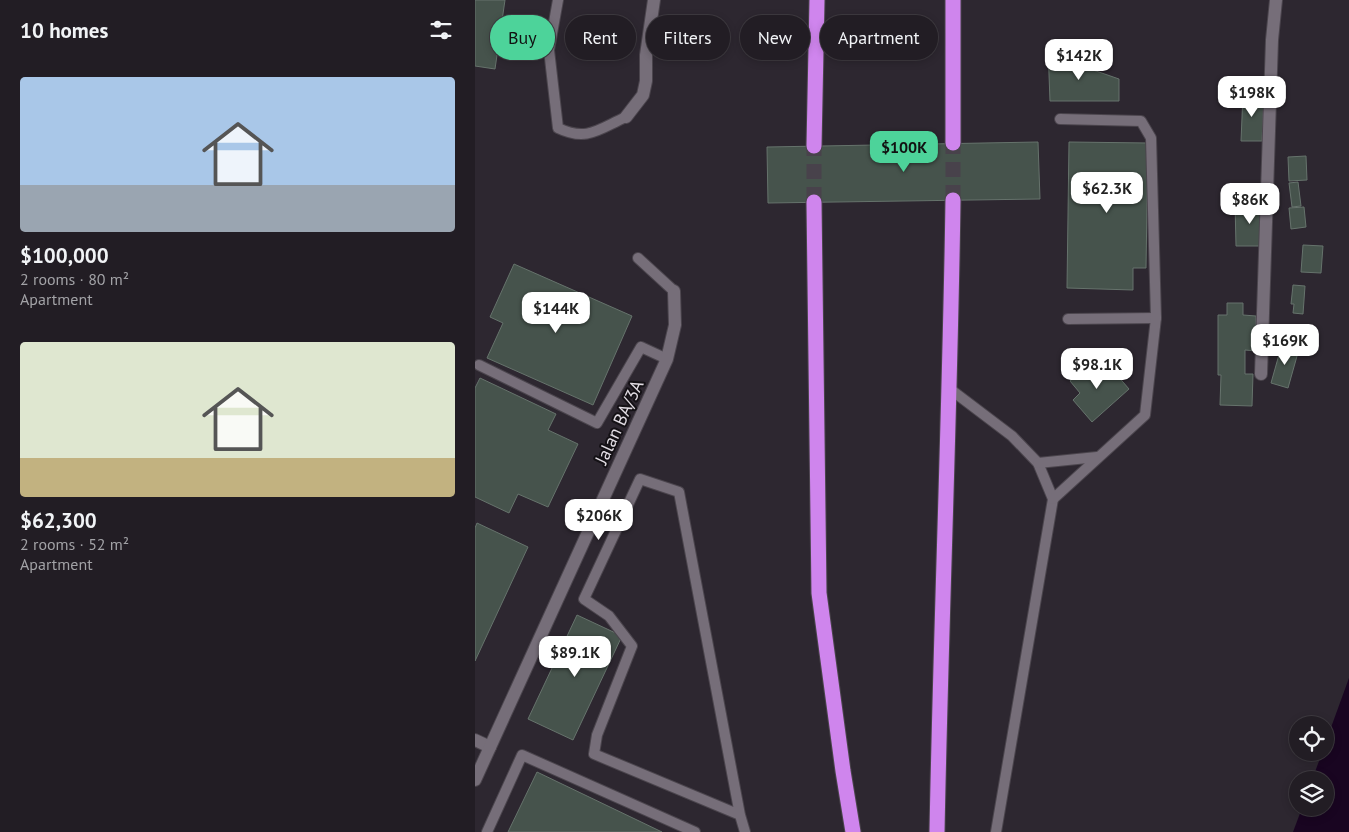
<!DOCTYPE html>
<html lang="en">
<head>
<meta charset="utf-8">
<style>
  :root { --surface:#221d24; --page:#2e2a31; --text:#f1f3f6; --muted:#a2a2a6; --line:#3f3b41; --accent:#4dd39a }
  body { margin:0; font-family:"PT Sans",sans-serif; background:var(--page); color:var(--text); height:100vh; display:flex; flex-direction:column; font-size:19px; white-space:nowrap }
  * { box-sizing:border-box; margin:0 }
  p { font-size:16px; color:var(--muted) }
  .icon { flex:none; width:28px; height:28px; fill:none; stroke:currentColor; stroke-width:2; stroke-linecap:round; stroke-linejoin:round }
  .map { position:relative; flex:1; overflow:hidden }
  .details { display:flex; flex-direction:column; background:var(--surface); width:475px }
  .details>* { flex:none }
  .hud { position:absolute; left:15px; top:15px; width:475px; height:45px; display:flex; gap:10px }
  .buttons { position:absolute; left:814px; top:716px; display:grid; gap:10px }
  .buttons a { display:grid; place-items:center; width:45px; height:45px; border-radius:50%; background:var(--surface); box-shadow:0 2px 8px #0003,0 0 0 1px var(--line); font-size:25px }
  .price { position:absolute; translate:-50% -42px; padding:0 11px; border-radius:10px; background:#fff; color:#222; font-size:16px; line-height:32px; filter:drop-shadow(0 1px 2px #0008) }
  .price::after { content:''; position:absolute; left:50%; top:30px; width:15px; height:11px; margin-left:-8px; background:inherit; clip-path:polygon(0 0,100% 0,50% 100%) }
  .price.current { background:var(--accent); color:#111 }
  ul { padding:0; list-style:none }
  li { display:grid; align-content:center; gap:10px; height:265px; padding:0 20px }
  li span { display:grid; place-items:center; height:155px; border-radius:5px; color:#555 }
  li>.icon { margin-inline-start:auto }
  span .icon { width:90px; height:90px; fill:#fffc; stroke-width:1 }
  li b { font-size:21px }
  h2 { display:flex; justify-content:space-between; align-items:center; height:60px; padding:0 20px; font-size:21px }
  .chip { padding:0 18px; border-radius:22px; background:var(--surface); box-shadow:0 2px 8px #0003,0 0 0 1px var(--line); font-size:18px; line-height:45px }
  .chip.current { background:var(--accent); color:#111 }
  main { display:flex; flex:1; min-height:0 }
  .map>svg:first-child { display:block }
</style>
</head>
<body>
<main>
<section class="details">
<h2>10 homes<svg class="icon" aria-label="filters" viewBox="0 0 24 24"><path d="M4 7h16M4 17h16"/><circle cx="9" cy="7" r="2"/><circle cx="15" cy="17" r="2"/></svg></h2>
<ul>
<li><span style="background:linear-gradient(#a9c7e8 70%,#9aa5b1 0)"><svg class="icon" aria-label="home" viewBox="0 0 24 24"><path d="M3 11l9-7 9 7M6 9v11h12V9"/></svg></span><div><b>$100,000</b><p>2 rooms · 80 m²</p><p>Apartment</p></div></li>
<li><span style="background:linear-gradient(#dfe7d0 75%,#c2b280 0)"><svg class="icon" aria-label="home" viewBox="0 0 24 24"><path d="M3 11l9-7 9 7M6 9v11h12V9"/></svg></span><div><b>$62,300</b><p>2 rooms · 52 m²</p><p>Apartment</p></div></li>
</ul>
</section>
<div class="map">
<svg width="874" height="832" viewBox="0 0 874 832">
  <rect width="100%" height="100%" fill="#2d2730"/>
  <polygon fill="#190521" points="874,678 874,832 818,832 827,808 850,808 850,780 837,780 847,753 850,752 850,744"/>
  <g fill="#46534c" stroke="#66736c">
    <polygon points="0,0 30,0 20,69 0,66"/>
    <polygon points="581,47 598,63 644,79 644,101 575,101 573,48"/>
    <polygon points="768,94 789,95 787,141 766,141"/>
    <polygon points="563,142 565,199 293,203 292,147"/>
    <polygon points="594,142 673,143 671,268 658,268 658,290 592,288"/>
    <polygon points="831,156 832,180 814,181 813,157"/>
    <polygon points="823,182 826,206 817,207 814,183"/>
    <polygon points="760,202 781,202 782,211 790,211 791,246 761,246"/>
    <polygon points="829,207 831,227 816,229 814,208"/>
    <polygon points="828,245 848,246 846,273 826,272"/>
    <polygon points="39,264 157,316 118,405 12,358 28,323 15,317"/>
    <polygon points="818,285 830,286 828,314 818,313 819,304 816,304"/>
    <polygon points="752,303 768,303 768,315 781,316 781,351 770,350 770,374 778,374 777,406 745,405 746,375 743,375 743,315 752,315"/>
    <polygon points="807,344 824,349 813,388 796,383"/>
    <polygon points="616,362 627,374 635,367 654,389 617,422 598,400 605,393 595,381"/>
    <polygon points="5,378 81,414 73,430 103,444 73,507 43,494 34,513 0,497 0,388"/>
    <polygon points="2,523 53,547 0,661 0,528"/>
    <polygon points="102,615 147,636 98,740 53,719"/>
    <polygon points="62,772 187,832 33,832"/>
  </g>
  <g fill="none" stroke-linecap="round" stroke-linejoin="round">
    <g stroke="#48424b" stroke-width="15" stroke-dasharray="15 8" stroke-linecap="butt">
      <polyline points="478,200 478,143"/>
      <polyline points="339,202 339,146"/>
    </g>
    <g stroke="#4b454d" stroke-width="12">
      <g id="service">
        <path d="M83,0L74,50L83,128C112,142 124,129 151,117"/>
        <polyline points="163,258 199,291"/>
        <polyline points="593,319 681,318"/>
        <polyline points="4,365 122,423 166,347 192,359"/>
        <polyline points="475,389 537,436 563,463 578,499 521,832"/>
        <polyline points="563,463 622,457"/>
        <polyline points="578,499 670,415 681,318 676,138 666,121 585,119"/>
        <polyline points="265,815 119,754 122,735 157,646 134,616 109,599 165,479 204,492 265,815 270,832"/>
        <polyline points="12,832 47,755 220,832"/>
      </g>
    </g>
    <g stroke="#4b454d" stroke-width="14">
      <g id="minor">
        <polyline points="151,117 168,95 171,81 171,55 179,0"/>
        <polyline points="786,374 797,40 801,0"/>
        <polyline points="0,740 15,747"/>
        <polyline points="0,780 192,359 200,325 199,291"/>
      </g>
    </g>
    <g stroke="#4b454d" stroke-width="17">
      <g id="motorway">
        <polyline points="478,0 478,143"/>
        <polyline points="339,146 342,0"/>
        <polyline points="339,202 344,593 368,771 378,832"/>
        <path d="M462,832C466,621 475,411 478,200"/>
      </g>
    </g>
    <use href="#service" stroke="#766e79" stroke-width="10"/>
    <use href="#minor" stroke="#766e79" stroke-width="12"/>
    <use href="#motorway" stroke="#cf85ed" stroke-width="15"/>
  </g>
  <g text-anchor="middle" dominant-baseline="central" stroke-width="4" stroke-linejoin="round" paint-order="stroke">
    <g font-size="18" fill="#e2dde4" stroke="#141115">
      <text transform="translate(144 422) rotate(-65)">Jalan BA/3A</text>
    </g>
  </g>
</svg>
<div class="buttons">
<a><svg class="icon" aria-label="locate" viewBox="0 0 24 24"><circle cx="12" cy="12" r="6"/><path d="M12 2v4M12 18v4M2 12h4M18 12h4"/></svg></a>
<a><svg class="icon" aria-label="layers" viewBox="0 0 24 24"><path d="M12 4l9 5-9 5-9-5zM3 14l9 5 9-5"/></svg></a>
</div>
<b class="price" style="left:604px;top:81px">$142K</b>
<b class="price" style="left:777px;top:118px">$198K</b>
<b class="price current" style="left:429px;top:173px">$100K</b>
<b class="price" style="left:632px;top:214px">$62.3K</b>
<b class="price" style="left:775px;top:225px">$86K</b>
<b class="price" style="left:81px;top:334px">$144K</b>
<b class="price" style="left:810px;top:366px">$169K</b>
<b class="price" style="left:622px;top:390px">$98.1K</b>
<b class="price" style="left:124px;top:541px">$206K</b>
<b class="price" style="left:100px;top:678px">$89.1K</b>
<div class="hud">
<a class="chip current">Buy</a>
<a class="chip">Rent</a>
<a class="chip">Filters</a>
<a class="chip">New</a>
<a class="chip">Apartment</a>
</div>
</div>
</main>
</body>
</html>
